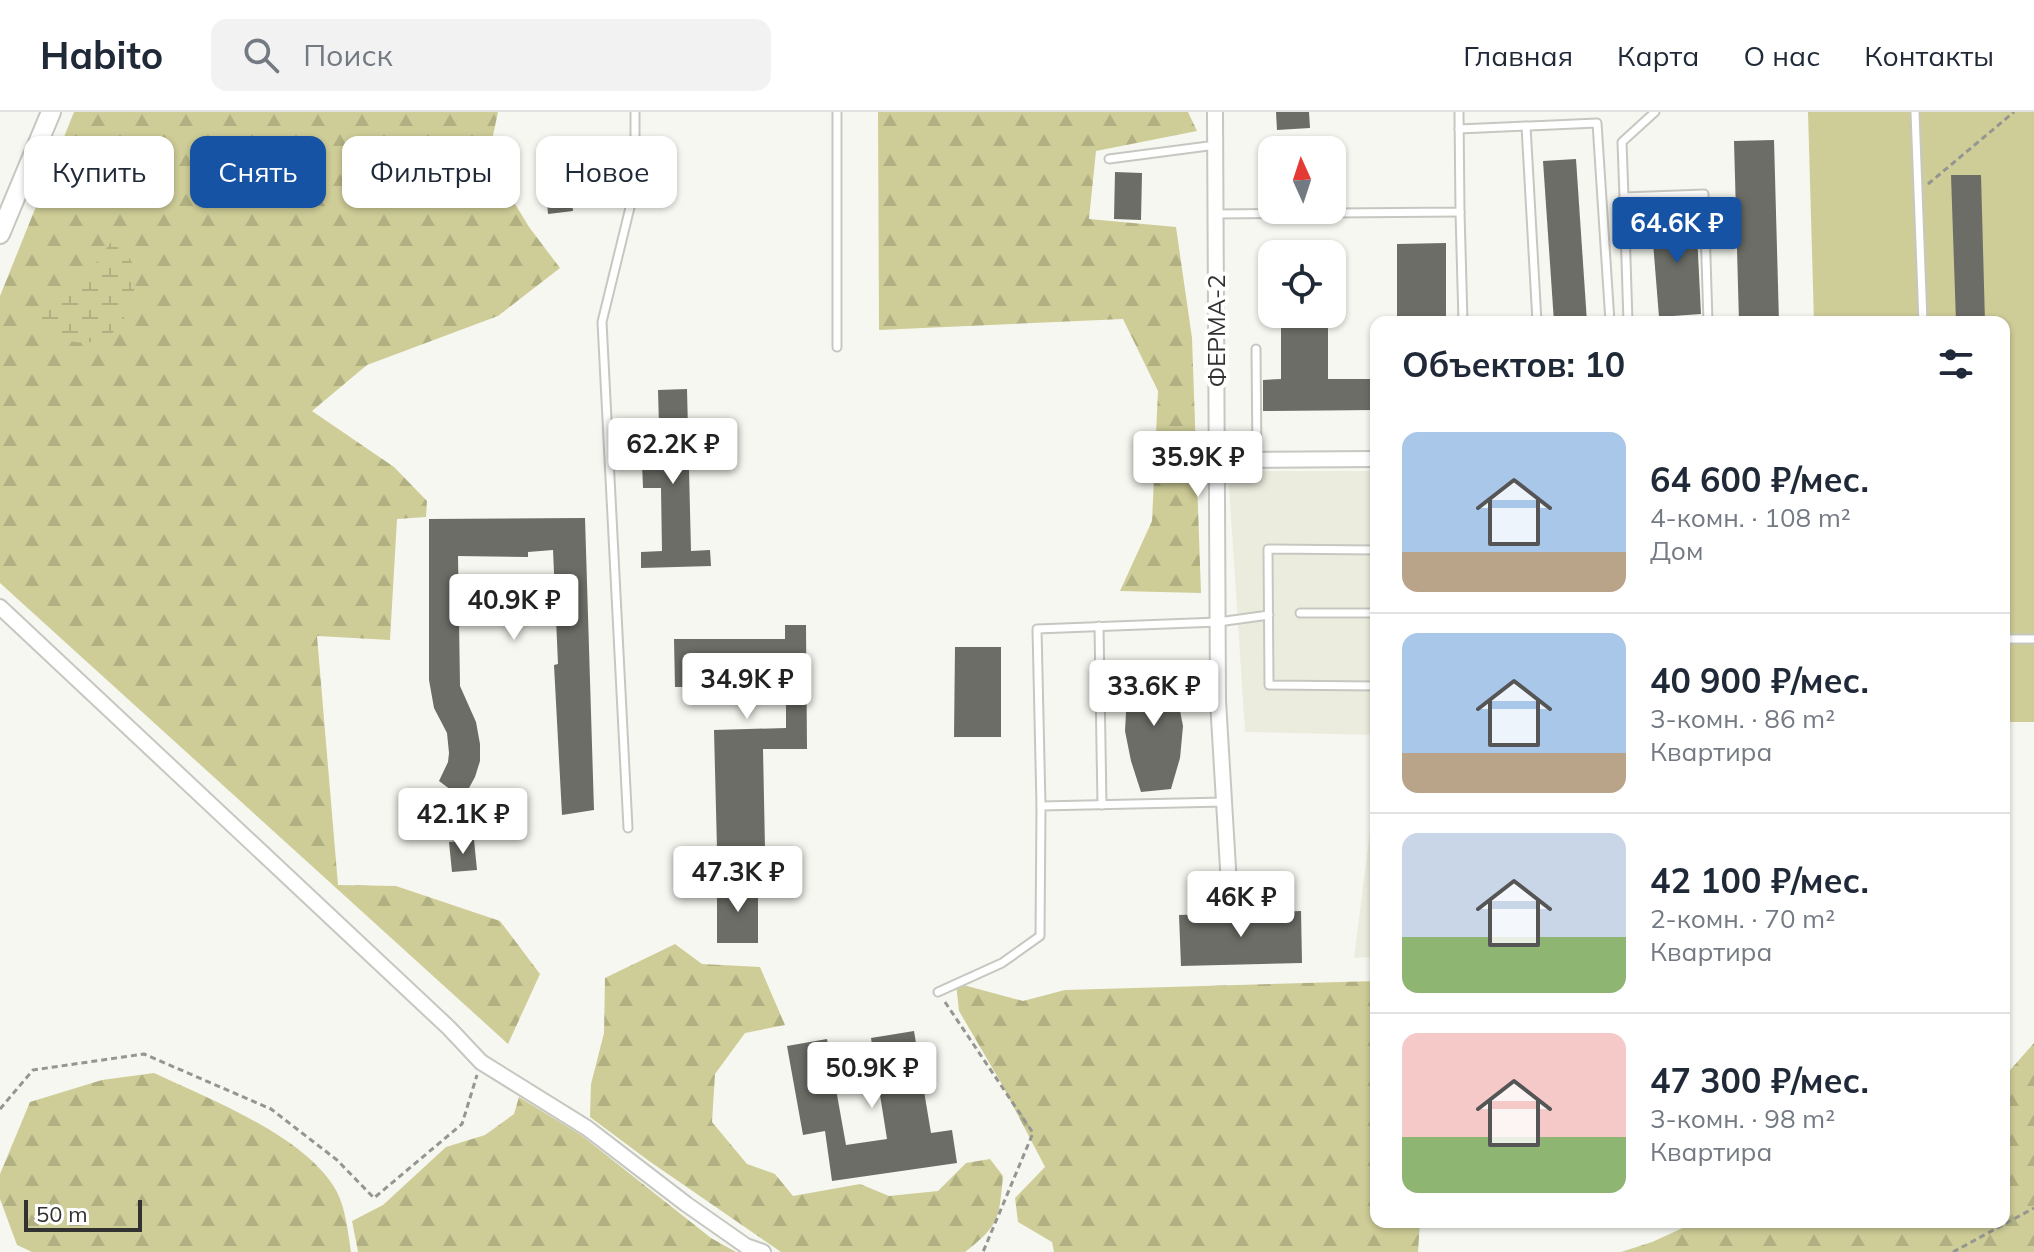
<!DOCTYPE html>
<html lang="ru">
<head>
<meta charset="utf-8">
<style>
  :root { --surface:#fff; --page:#f2f2f3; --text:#1f2937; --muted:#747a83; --line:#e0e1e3; --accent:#1653a4 }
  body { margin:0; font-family:Mulish,sans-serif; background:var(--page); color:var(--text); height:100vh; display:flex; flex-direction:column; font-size:30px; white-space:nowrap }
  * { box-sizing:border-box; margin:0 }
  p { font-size:26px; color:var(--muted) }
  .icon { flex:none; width:44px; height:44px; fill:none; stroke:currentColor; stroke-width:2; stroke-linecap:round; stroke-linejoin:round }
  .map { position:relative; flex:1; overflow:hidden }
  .details { position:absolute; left:1370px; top:204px; width:640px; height:912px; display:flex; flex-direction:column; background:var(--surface); border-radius:16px; box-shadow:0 2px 6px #0004 }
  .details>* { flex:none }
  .top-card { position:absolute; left:24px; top:24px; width:760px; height:72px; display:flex; gap:16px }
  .needle { width:52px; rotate:357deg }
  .buttons { position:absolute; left:1258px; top:24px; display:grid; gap:16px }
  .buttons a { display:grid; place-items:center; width:88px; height:88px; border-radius:16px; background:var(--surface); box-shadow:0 2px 6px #0004; font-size:40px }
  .scale { position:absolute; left:24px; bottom:20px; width:118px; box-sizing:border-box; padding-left:8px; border:4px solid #323230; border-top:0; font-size:22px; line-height:28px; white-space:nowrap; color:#323230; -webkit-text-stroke:6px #fff; paint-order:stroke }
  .price { position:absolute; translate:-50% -68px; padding:0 18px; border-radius:8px; background:#fff; color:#222; font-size:26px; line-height:52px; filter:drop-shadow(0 2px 4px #0008) }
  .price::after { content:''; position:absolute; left:50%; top:48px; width:24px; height:18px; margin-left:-12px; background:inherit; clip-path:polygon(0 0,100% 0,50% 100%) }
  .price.active { background:var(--accent); color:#fff }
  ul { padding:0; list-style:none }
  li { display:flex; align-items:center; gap:24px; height:200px; padding:0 32px }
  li+li { border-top:2px solid var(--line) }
  li span { display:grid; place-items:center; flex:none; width:224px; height:160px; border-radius:16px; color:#555 }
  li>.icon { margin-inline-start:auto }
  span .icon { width:96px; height:96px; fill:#fffc; stroke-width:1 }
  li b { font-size:34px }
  h2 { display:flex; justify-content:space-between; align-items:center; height:96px; padding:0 32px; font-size:34px }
  .chip { padding:0 28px; border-radius:16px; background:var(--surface); box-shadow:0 2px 6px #0004; font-size:28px; line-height:72px }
  .chip.active { background:var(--accent); color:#fff }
  header { display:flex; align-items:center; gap:48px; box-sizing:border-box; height:112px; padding:0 40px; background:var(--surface); border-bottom:2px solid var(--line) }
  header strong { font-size:38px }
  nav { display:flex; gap:44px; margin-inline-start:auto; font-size:28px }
  .search { width:560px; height:72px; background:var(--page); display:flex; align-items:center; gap:20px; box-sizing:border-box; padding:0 28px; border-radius:16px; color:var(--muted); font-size:30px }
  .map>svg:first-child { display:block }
</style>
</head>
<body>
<header>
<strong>Habito</strong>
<div class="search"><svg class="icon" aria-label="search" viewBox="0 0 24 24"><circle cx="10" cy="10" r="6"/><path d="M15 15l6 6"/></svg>Поиск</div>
<nav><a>Главная</a><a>Карта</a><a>О нас</a><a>Контакты</a></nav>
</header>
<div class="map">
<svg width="2034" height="1140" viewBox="0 0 2034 1140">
  <defs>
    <pattern id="forest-firs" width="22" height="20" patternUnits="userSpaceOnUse" patternTransform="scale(2)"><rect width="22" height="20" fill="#cecd97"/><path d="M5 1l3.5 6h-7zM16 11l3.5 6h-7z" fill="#b1b082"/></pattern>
    <pattern id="wetland-marsh" width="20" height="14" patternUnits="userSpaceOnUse" patternTransform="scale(2)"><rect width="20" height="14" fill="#cecd97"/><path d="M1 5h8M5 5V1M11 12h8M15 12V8" fill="none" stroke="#b1b082"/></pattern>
  </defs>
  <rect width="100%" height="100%" fill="#f7f7f1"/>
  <g fill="#ececde">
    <polygon points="1228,359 1376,359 1376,623 1245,620"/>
    <polygon points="1376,670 1376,845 1354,846"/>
  </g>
  <g fill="url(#forest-firs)">
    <polygon points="74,0 498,0 488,47 529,115 560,156 498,204 367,253 312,299 394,355 427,389 426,405 397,407 390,528 317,524 338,773 396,774 500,809 540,862 508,932 0,471 0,184"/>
    <polygon points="878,0 1188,0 1197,19 1096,39 1089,107 1176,115 1192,226 1201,481 1120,479 1152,409 1158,279 1123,207 879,218"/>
    <path d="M675,832L702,852L760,855L785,913L745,921L715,962L712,1010L747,1052L775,1062L793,1084L860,1072L889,1084L938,1079L966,1051L990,1047L1003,1064C999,1106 1000,1113 965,1140H781L649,1049L590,1005L591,972L604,921L605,866Z"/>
    <polygon points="1376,869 1376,1110 1420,1110 1418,1140 1054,1140 1052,1130 1018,1110 1015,1086 1045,1055 1000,969 959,899 956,871 1023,889 1065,878"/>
    <polygon points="2034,931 2034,1140 1621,1140 1652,1130 1696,1110 2004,1110 2004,965"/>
    <path d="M154,961C209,987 307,1024 337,1080C346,1098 348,1121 351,1140H32L17,1133L0,1087V1062L30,990L102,968Z"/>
    <polygon points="519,985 581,1023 711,1126 736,1140 358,1140 352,1109 383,1093 446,1035 485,1023 514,1002"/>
  </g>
  <path fill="url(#wetland-marsh)" d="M111,130C117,135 126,140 130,147C144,167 127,214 107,225C85,237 53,229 40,210L50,189L83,169Z"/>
  <polygon fill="#cecd97" points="1808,0 2034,0 2034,610 2004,610 2004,210 1814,210"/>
  <g fill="#6d6d67">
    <polygon points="1276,0 1309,0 1310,16 1277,18"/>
    <polygon points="1774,28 1779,210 1739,210 1734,29"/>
    <polygon points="566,35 573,99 548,102 542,37"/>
    <polygon points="1576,47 1587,210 1554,210 1543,49"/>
    <polygon points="1115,60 1142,61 1141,108 1114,107"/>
    <polygon points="1951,63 1981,63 1985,210 1956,210"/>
    <polygon points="1696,102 1701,202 1659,205 1651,105"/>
    <polygon points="1446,131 1446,210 1397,210 1397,132"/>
    <polygon points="1281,202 1328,202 1328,267 1376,267 1376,298 1263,299 1263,268 1281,267"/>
    <polygon points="687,277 691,439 710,438 711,454 641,456 641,440 662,439 661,376 643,376 642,351 660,350 658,278"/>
    <polygon points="585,406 594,698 562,703 554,553 558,552 553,438 528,440 528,445 458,444 460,574 476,610 480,632 480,649 475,665 463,687 439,669 448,650 449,641 447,621 434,596 429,568 429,407"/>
    <polygon points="785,513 806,513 807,637 763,637 765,736 717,737 714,618 786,616 786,574 675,575 674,527 785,527"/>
    <polygon points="955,535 1001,535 1001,625 954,625"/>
    <polygon points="1136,555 1166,555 1177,583 1183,614 1180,646 1171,677 1141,680 1131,649 1125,619 1127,582"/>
    <polygon points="474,728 477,758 452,760 449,730"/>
    <rect x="717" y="773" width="41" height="58"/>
    <polygon points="1301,799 1302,851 1181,854 1179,803"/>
    <polygon points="914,919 931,1021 952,1018 957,1051 832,1069 825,1019 803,1023 787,934 827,927 846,1033 887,1027 871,926"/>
  </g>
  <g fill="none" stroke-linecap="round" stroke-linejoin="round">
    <g stroke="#c7c7c1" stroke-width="11">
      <g id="service">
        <polyline points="837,0 837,235"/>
        <polyline points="1915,0 1923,210"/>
        <polyline points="1526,14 1537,210"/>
        <polyline points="1459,17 1597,11 1610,210"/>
        <polyline points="1109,47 1216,33"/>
        <polyline points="1624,85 1622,30 1655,0"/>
        <polyline points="1460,100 1463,210"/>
        <polyline points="1215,102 1460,100 1459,0"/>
        <polyline points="1628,210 1624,85 1704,82 1708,210"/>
        <polyline points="1256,237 1257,348"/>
        <polyline points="1376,438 1268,437 1269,573 1376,574"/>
        <polyline points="1300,501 1376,501"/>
        <polyline points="1099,514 1102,693"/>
        <polyline points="2004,527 2034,527"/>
        <polyline points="1041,694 1037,517 1218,510 1269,503"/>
        <polyline points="628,716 602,210 635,75 635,0"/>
        <polyline points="938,880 1002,851 1040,824 1041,694 1224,690"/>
      </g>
    </g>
    <g stroke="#c7c7c1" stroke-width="18">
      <g id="minor">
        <polyline points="1215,0 1218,589 1229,773"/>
        <polyline points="1217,348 1376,347"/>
        <polyline points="0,495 449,916 481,950 587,1016 686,1092 746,1134 763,1140"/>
      </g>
    </g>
    <g stroke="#c7c7c1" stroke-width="22">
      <polyline id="tertiary" points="0,122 51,0"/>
    </g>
    <g stroke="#959591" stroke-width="3" stroke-dasharray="6 4" stroke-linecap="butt">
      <polyline points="1928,72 2014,0"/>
      <polyline points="945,890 1033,1021 983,1140"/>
      <polyline points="0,997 33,958 144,942 271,997 337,1048 374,1086 462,1012 477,963"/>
      <polyline points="1953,1140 2034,1096"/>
    </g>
    <use href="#service" stroke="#fff" stroke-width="7"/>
    <use href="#minor" stroke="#fff" stroke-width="14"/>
    <use href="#tertiary" stroke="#fff" stroke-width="18"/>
  </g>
  <g text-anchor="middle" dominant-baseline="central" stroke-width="8" stroke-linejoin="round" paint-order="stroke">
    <g font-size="24" fill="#323230" stroke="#fff">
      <text transform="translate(1216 219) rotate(-90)">ФЕРМА-2</text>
    </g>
  </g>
</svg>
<div class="buttons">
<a><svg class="needle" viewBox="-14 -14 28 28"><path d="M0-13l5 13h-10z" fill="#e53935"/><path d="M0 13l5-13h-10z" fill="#747a83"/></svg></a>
<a><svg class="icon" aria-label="locate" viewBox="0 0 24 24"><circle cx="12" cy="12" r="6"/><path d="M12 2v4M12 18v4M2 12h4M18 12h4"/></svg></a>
</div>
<div class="scale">50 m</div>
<b class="price active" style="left:1677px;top:153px">64.6K ₽</b>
<b class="price" style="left:673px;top:374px">62.2K ₽</b>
<b class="price" style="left:1198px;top:387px">35.9K ₽</b>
<b class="price" style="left:514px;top:530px">40.9K ₽</b>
<b class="price" style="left:747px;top:609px">34.9K ₽</b>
<b class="price" style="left:1154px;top:616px">33.6K ₽</b>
<b class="price" style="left:463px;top:744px">42.1K ₽</b>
<b class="price" style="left:738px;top:802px">47.3K ₽</b>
<b class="price" style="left:1241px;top:827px">46K ₽</b>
<b class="price" style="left:872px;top:998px">50.9K ₽</b>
<div class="top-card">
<a class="chip">Купить</a>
<a class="chip active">Снять</a>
<a class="chip">Фильтры</a>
<a class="chip">Новое</a>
</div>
<section class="details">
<h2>Объектов: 10<svg class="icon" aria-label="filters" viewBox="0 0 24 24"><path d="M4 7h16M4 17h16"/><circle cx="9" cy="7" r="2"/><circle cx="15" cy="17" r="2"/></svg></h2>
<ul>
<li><span style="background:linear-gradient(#a9c7e8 75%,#b9a48a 0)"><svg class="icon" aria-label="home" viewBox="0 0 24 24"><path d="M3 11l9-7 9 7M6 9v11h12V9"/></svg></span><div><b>64 600 ₽/мес.</b><p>4-комн. · 108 m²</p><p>Дом</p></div></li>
<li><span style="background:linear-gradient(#a9c7e8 75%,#b9a48a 0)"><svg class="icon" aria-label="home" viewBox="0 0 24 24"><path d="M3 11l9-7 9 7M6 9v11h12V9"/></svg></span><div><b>40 900 ₽/мес.</b><p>3-комн. · 86 m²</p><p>Квартира</p></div></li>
<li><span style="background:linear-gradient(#c9d6e8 65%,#8fb573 0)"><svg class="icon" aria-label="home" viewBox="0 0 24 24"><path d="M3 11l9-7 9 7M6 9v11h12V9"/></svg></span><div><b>42 100 ₽/мес.</b><p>2-комн. · 70 m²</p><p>Квартира</p></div></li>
<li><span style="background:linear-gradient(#f6c9c9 65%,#8fb573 0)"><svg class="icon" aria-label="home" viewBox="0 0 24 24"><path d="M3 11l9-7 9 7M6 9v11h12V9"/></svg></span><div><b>47 300 ₽/мес.</b><p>3-комн. · 98 m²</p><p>Квартира</p></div></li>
</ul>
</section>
</div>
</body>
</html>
